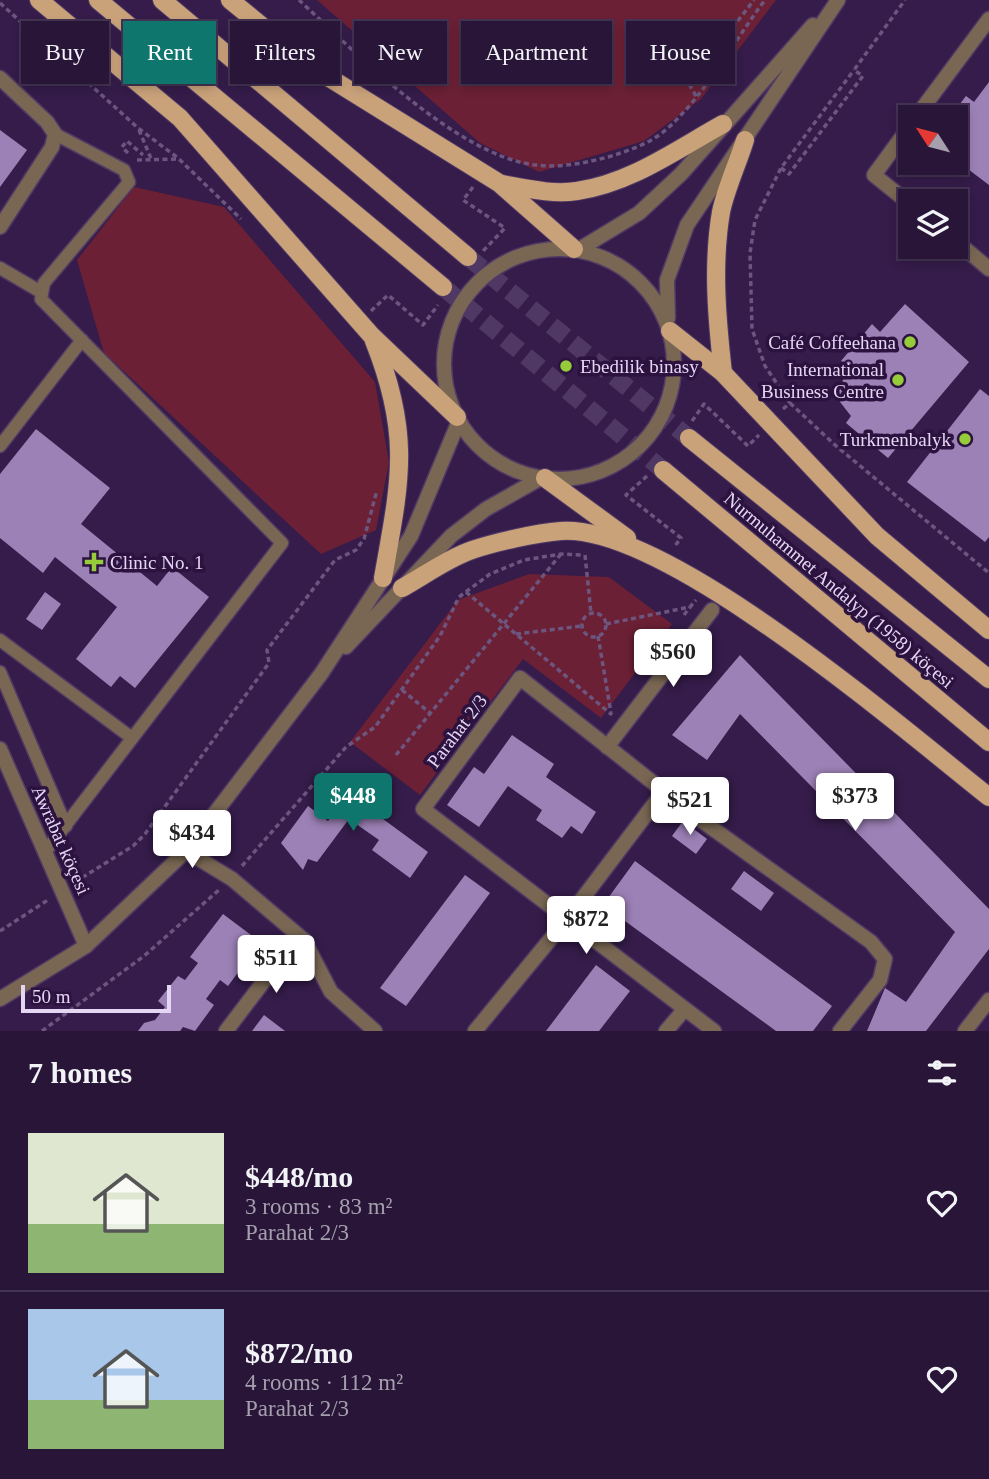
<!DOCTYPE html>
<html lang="en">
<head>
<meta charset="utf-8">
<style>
  :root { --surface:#281538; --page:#301e40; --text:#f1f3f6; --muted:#a59fae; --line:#443453; --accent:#0f766e }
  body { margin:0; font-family:"Times New Roman",serif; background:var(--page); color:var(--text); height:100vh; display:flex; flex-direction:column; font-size:26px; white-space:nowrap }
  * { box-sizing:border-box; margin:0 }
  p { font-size:23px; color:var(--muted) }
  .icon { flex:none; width:38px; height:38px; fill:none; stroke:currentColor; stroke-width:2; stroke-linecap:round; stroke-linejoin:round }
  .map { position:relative; height:1031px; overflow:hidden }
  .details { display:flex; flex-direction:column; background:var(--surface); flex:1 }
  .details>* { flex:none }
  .top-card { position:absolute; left:21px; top:21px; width:948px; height:63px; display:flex; gap:14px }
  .needle { width:46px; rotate:306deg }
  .controls { position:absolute; left:898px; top:105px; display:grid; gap:14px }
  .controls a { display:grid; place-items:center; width:70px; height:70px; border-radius:0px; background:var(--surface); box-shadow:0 4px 10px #0003,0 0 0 2px var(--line); font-size:35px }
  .scale { position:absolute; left:21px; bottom:18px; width:150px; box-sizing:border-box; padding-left:7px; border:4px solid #e5d6f3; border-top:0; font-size:19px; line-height:24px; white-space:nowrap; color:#e5d6f3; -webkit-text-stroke:5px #2b123f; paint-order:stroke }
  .price { position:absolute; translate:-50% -60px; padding:0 16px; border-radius:7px; background:#fff; color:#222; font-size:23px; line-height:46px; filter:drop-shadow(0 2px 4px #0008) }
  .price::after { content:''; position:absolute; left:50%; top:42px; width:21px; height:16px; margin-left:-10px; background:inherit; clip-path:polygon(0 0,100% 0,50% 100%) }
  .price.selected { background:var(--accent); color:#fff }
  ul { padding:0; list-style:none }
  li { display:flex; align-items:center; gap:21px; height:175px; padding:0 28px }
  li+li { border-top:2px solid var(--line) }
  li span { display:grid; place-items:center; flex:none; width:196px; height:140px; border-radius:0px; color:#555 }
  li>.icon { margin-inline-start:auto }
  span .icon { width:84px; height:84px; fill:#fffc; stroke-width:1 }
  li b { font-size:30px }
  h2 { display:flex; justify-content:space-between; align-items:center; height:84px; padding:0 28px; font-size:30px }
  .tag { padding:0 24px; border-radius:0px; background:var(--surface); box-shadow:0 4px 10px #0003,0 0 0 2px var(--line); font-size:24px; line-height:63px }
  .tag.selected { background:var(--accent); color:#fff }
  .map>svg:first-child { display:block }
</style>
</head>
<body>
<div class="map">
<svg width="989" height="1031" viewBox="0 0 989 1031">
  <rect width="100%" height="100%" fill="#351c4a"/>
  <g fill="#6b2035">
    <polygon points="317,0 776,0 701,99 644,141 539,172 480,143"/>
    <polygon points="134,187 224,207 375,382 389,462 376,530 321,554 104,353 77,260"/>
    <polygon points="529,574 609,577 672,624 601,718 523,659 420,795 350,742 458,600"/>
  </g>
  <g fill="#9c81b6">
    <polygon points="989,82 989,185 956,160 956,117 950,117 966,96 974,102"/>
    <polygon points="0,130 27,150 0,187"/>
    <polygon points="905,304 969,362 888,458 846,423 851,416 840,402 838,392 849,366 841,361 872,324 880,332"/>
    <polygon points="980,389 989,396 989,537 985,542 907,482"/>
    <polygon points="36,429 110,488 81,524 157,586 172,567 209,597 135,688 120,676 111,687 76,659 117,607 55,557 43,573 0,538 0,474"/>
    <polygon points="45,592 61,604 42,630 26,619"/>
    <polygon points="740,655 989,909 989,949 926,1031 867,1031 885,988 906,1002 955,932 740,714 707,760 672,735"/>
    <polygon points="512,735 554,764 546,777 596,812 582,834 571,826 562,838 536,820 542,810 508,786 479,827 447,805 474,767 484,774"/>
    <polygon points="355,783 391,809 383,819 428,852 410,878 372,850 379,840 349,819 317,862 308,859 303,870 281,843 308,806 328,821"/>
    <polygon points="683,821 707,839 696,854 672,836"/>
    <polygon points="635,861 832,1006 813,1031 776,1031 603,905"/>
    <polygon points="744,871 774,893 761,911 731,889"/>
    <polygon points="465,875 490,893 406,1006 380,988"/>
    <polygon points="223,914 255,938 244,952 248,959 228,986 220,980 206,999 214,1005 195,1031 183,1027 180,1031 138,1031 144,1023 155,1020 165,1007 158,1001 178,976 185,980 198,963 190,957"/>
    <polygon points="596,965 630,991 599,1031 546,1031"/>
    <polygon points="264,1015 285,1031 252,1031"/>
  </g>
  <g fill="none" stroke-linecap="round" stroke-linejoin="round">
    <g stroke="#4f3863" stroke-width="18" stroke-dasharray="18 9" stroke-linecap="butt">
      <polyline points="468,257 689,438"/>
      <polyline points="443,287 663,470"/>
    </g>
    <g stroke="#513a65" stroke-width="15">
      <g id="service">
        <polyline points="0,268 41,292"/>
        <polyline points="0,446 82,340"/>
        <polyline points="0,640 132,738"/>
        <polyline points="0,672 66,826"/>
        <polyline points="45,852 282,543 41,299 44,283 129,182 124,170 55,134"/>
      </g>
    </g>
    <g stroke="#513a65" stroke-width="17">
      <g id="minor">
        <polyline points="0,78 47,122 55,134 52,147 0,227"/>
        <polyline points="916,117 989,19"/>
        <polyline points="910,126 874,175 910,204"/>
        <polyline points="956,241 989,269"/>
        <polyline points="607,747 712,610"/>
        <polyline points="0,749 86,946"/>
        <path d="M664,791L567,919L423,809L520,678C577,723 634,767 691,813L871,942L885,959L880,980L840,1031"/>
        <polyline points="186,851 232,879 304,940 331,992 375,1031"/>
        <polyline points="226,1031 264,981 304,940"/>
        <polyline points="475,1031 567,919 714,1031"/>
        <polyline points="666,1031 684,1010"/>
        <polyline points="965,1031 989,1000"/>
      </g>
    </g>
    <g stroke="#513a65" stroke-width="17">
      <g id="tertiary">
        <circle cx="559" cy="364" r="115"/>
        <polyline points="578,250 639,213 681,174 813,25"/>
        <polyline points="668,318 667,280 687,225 838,0"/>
        <polyline points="346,647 451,536 486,509 541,478"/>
        <polyline points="0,999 86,946 186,851 321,674 411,536 459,421"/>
      </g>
    </g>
    <g stroke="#513a65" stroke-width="20">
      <g id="primary">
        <polyline points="39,0 180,118 371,335 457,417"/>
        <polyline points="98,0 443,287"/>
        <polyline points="162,0 468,257"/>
        <polyline points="230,0 312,67 499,183 574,249"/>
        <path d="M501,184C525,188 552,195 577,191C631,183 676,150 723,124"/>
        <polyline points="670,331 723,373 877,536 989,630"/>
        <path d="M374,341C412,436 400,482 383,578"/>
        <path d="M723,373C717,320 712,265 721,212C726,188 738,163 745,140"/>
        <polyline points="689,438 989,679"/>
        <polyline points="663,470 989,742"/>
        <polyline points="545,478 627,538"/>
        <path d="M402,588C424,576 448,558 472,550C496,542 536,533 561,531C666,524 903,729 989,797"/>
      </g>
    </g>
    <g stroke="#6c567f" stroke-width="3.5" stroke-dasharray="5 3.5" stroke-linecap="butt">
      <path d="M299,0C356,53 456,155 535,165C560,168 585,163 608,157C631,150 652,143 669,127C707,92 734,41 765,0"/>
      <polyline points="0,3 138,128 178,158 241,219"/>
      <polyline points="696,96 689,84 754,0"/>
      <polyline points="139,130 152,161"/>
      <polyline points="128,153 122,147 127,141 143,155"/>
      <polyline points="137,160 177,159"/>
      <polyline points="781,168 789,174 859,81 863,76 854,70 905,0"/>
      <polyline points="473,187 463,200 505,228 483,251"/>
      <polyline points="371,311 388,295 423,325 438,305"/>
      <polyline points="790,403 835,445 989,573"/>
      <polyline points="783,409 790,403 765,366 752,329 750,253 755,220 781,168 854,70"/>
      <polyline points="692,421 704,404 748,446 759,435"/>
      <polyline points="647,476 626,495 681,538 674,547"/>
      <polyline points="585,555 591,613"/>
      <polyline points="466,592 612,715"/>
      <circle cx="594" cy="625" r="12"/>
      <polyline points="684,615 690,607"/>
      <polyline points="606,624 690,607 696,600"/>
      <polyline points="516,634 582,626"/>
      <polyline points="598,636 611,713"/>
      <polyline points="402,690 430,713"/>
      <polyline points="396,755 561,554"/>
      <polyline points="242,866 346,747 375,727 440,636 459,597 490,574 524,560 561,554 582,555"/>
      <polyline points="75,882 133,846 145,834 269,663 267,650 335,560 356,550 364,539 377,490"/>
      <polyline points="0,931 48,900"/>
      <polyline points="42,1031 144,956 220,889"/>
    </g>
    <use href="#service" stroke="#796753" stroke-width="12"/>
    <use href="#minor" stroke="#796753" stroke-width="14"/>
    <use href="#tertiary" stroke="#796753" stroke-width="14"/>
    <use href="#primary" stroke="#c9a27a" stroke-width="18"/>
  </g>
  <g fill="#96cc39" stroke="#2b123f" stroke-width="2.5">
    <circle cx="910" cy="342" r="7"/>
    <circle cx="566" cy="366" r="7"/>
    <circle cx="898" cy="380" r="7"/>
    <circle cx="965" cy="439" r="7"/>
    <path d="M90.5 551.5h7v7h7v7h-7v7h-7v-7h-7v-7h7z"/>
  </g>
  <g text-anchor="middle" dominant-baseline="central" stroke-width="7" stroke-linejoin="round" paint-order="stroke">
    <g font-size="19" fill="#e5d6f3" stroke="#2b123f" text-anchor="end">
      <text x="896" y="342">Café Coffeehana</text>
      <text x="580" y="366" text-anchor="start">Ebedilik binasy</text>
      <text x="884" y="369">International<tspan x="884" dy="22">Business Centre</tspan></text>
      <text x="951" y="439">Turkmenbalyk</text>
      <text x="110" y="562" text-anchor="start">Clinic No. 1</text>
    </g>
    <g font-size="19" fill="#e5d6f3" stroke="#2b123f">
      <text transform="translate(839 590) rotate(40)">Nurmuhammet Andalyp (1958) köçesi</text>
      <text transform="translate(457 731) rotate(-53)">Parahat 2/3</text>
      <text transform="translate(61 840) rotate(66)">Awrabat köçesi</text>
    </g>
  </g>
</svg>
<div class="controls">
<a><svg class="needle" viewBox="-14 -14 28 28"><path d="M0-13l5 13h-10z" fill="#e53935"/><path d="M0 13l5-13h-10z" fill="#a59fae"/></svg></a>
<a><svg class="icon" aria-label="layers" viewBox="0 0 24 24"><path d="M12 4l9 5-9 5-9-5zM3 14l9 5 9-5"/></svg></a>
</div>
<div class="scale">50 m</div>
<b class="price" style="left:673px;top:689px">$560</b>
<b class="price selected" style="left:353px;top:833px">$448</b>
<b class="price" style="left:855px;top:833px">$373</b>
<b class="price" style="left:690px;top:837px">$521</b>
<b class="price" style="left:192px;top:870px">$434</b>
<b class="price" style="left:586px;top:956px">$872</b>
<b class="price" style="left:276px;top:995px">$511</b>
<div class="top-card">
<a class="tag">Buy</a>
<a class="tag selected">Rent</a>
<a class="tag">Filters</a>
<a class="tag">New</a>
<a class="tag">Apartment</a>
<a class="tag">House</a>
</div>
</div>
<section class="details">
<h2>7 homes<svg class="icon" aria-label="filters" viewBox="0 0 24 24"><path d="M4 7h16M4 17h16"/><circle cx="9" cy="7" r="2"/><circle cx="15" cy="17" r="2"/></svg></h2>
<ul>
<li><span style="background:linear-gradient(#dfe7d0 65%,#8fb573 0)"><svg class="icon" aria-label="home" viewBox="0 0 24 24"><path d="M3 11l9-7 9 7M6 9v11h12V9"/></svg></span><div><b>$448/mo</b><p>3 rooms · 83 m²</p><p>Parahat 2/3</p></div><svg class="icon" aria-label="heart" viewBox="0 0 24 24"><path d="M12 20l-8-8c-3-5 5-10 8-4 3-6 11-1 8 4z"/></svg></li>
<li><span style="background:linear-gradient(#a9c7e8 65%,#8fb573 0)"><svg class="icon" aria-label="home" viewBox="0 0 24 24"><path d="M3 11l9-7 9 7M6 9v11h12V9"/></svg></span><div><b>$872/mo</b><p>4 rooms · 112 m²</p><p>Parahat 2/3</p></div><svg class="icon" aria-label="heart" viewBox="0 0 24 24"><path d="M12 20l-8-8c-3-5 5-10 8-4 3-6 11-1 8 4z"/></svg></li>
</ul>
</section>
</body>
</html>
